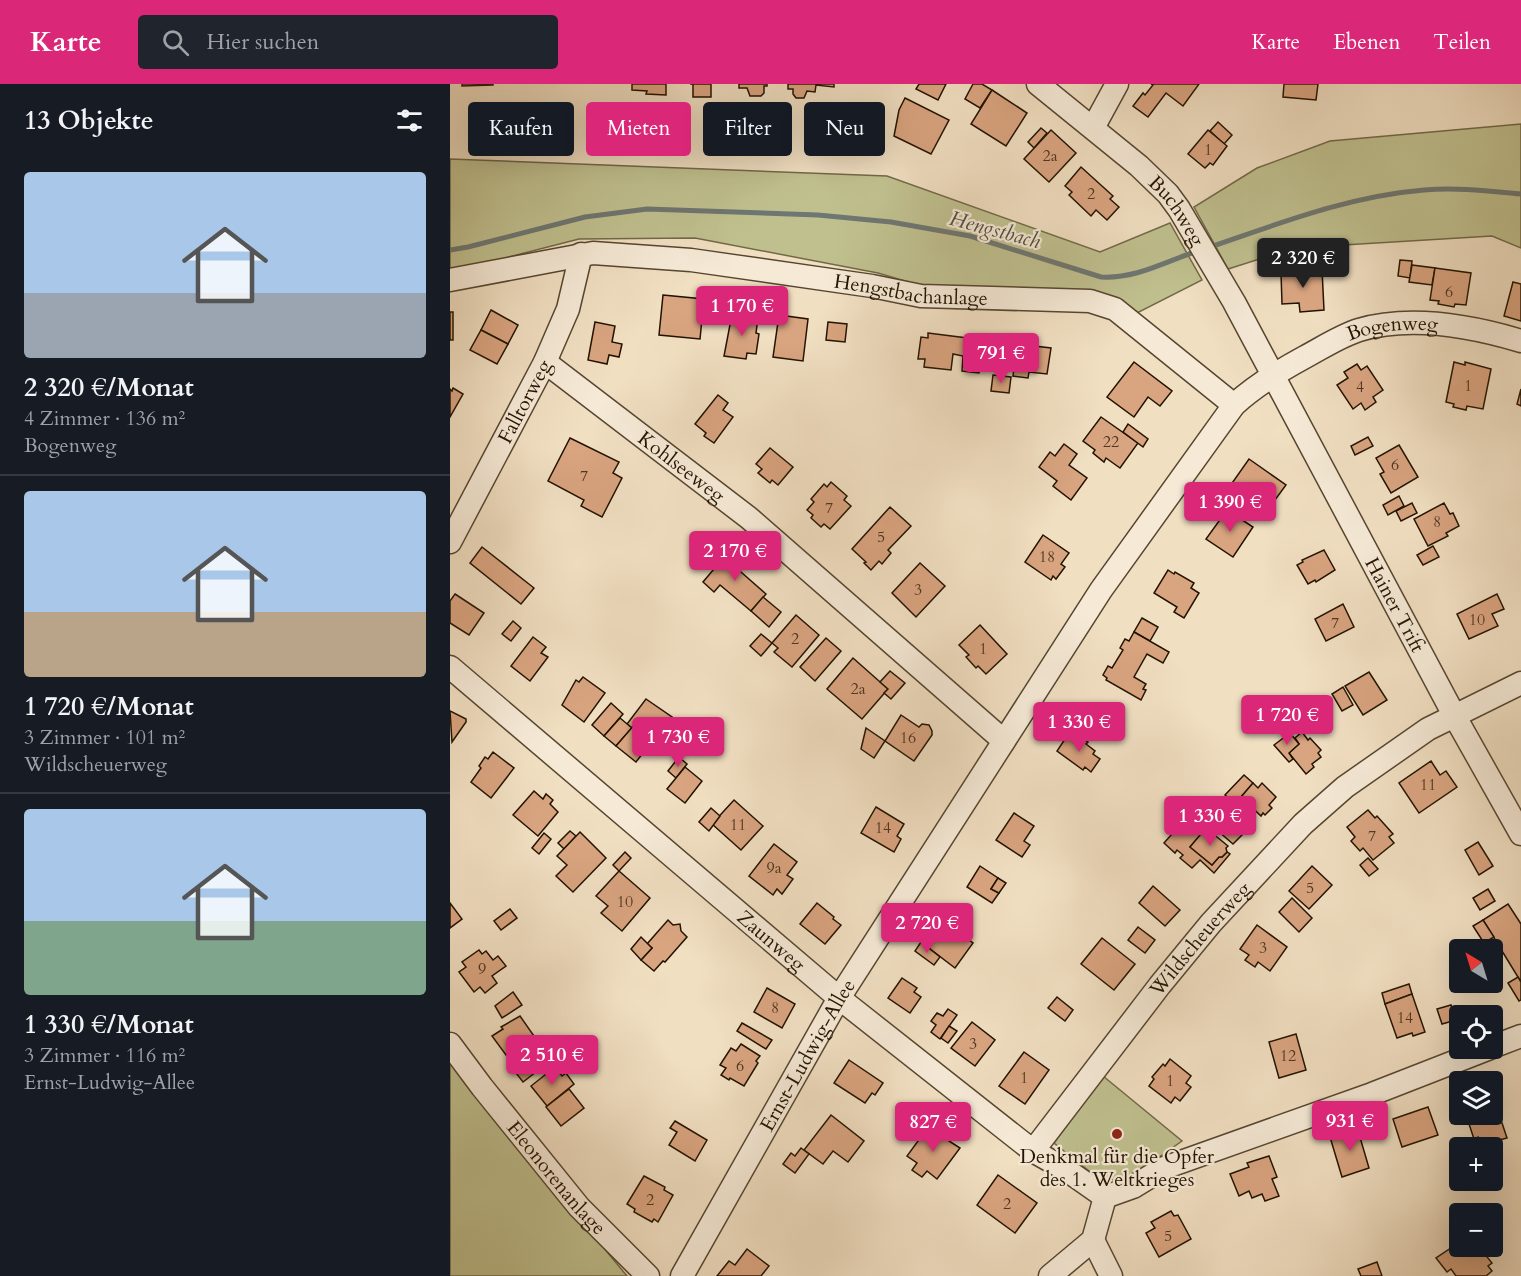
<!DOCTYPE html>
<html lang="de">
<head>
<meta charset="utf-8">
<style>
  :root { --surface:#171b24; --page:#20242c; --text:#f1f3f6; --muted:#9ea1a6; --line:#363941; --accent:#db2777 }
  body { margin:0; font-family:Cardo,serif; background:var(--page); color:var(--text); height:100vh; display:flex; flex-direction:column; font-size:22px; white-space:nowrap }
  * { box-sizing:border-box; margin:0 }
  p { font-size:20px; color:var(--muted) }
  .icon { flex:none; width:33px; height:33px; fill:none; stroke:currentColor; stroke-width:2; stroke-linecap:round; stroke-linejoin:round }
  .map { position:relative; flex:1; overflow:hidden }
  .sheet { display:flex; flex-direction:column; background:var(--surface); width:450px }
  .sheet>* { flex:none }
  .top-card { position:absolute; left:18px; top:18px; width:570px; height:54px; display:flex; gap:12px }
  .needle { width:39px; rotate:322deg }
  .controls { position:absolute; left:999px; top:855px; display:grid; gap:12px }
  .controls a { display:grid; place-items:center; width:54px; height:54px; border-radius:6px; background:var(--surface); box-shadow:0 6px 24px #0002; font-size:30px }
  .price { position:absolute; translate:-50% -51px; padding:0 14px; border-radius:6px; background:var(--accent); color:#fff; font-size:20px; line-height:39px; filter:drop-shadow(0 2px 3px #0008) }
  .price::after { content:''; position:absolute; left:50%; top:36px; width:18px; height:14px; margin-left:-9px; background:inherit; clip-path:polygon(0 0,100% 0,50% 100%) }
  .price.active { background:#222; color:#fff }
  ul { padding:0; list-style:none }
  li { display:grid; align-content:center; gap:12px; height:318px; padding:0 24px }
  li+li { border-top:2px solid var(--line) }
  li span { display:grid; place-items:center; height:186px; border-radius:6px; color:#555 }
  li>.icon { margin-inline-start:auto }
  span .icon { width:108px; height:108px; fill:#fffc; stroke-width:1 }
  li b { font-size:26px }
  h2 { display:flex; justify-content:space-between; align-items:center; height:72px; padding:0 24px; font-size:26px }
  .chip { padding:0 21px; border-radius:6px; background:var(--surface); box-shadow:0 6px 24px #0002; font-size:21px; line-height:54px }
  .chip.active { background:var(--accent); color:#fff }
  header { display:flex; align-items:center; gap:36px; box-sizing:border-box; height:84px; padding:0 30px; background:var(--accent); color:#fff }
  header strong { font-size:28px }
  nav { display:flex; gap:33px; margin-inline-start:auto; font-size:21px }
  .search { width:420px; height:54px; background:var(--page); display:flex; align-items:center; gap:15px; box-sizing:border-box; padding:0 21px; border-radius:6px; color:var(--muted); font-size:22px }
  main { display:flex; flex:1; min-height:0 }
  .map>svg:first-child { display:block }
</style>
</head>
<body>
<header>
<strong>Karte</strong>
<div class="search"><svg class="icon" aria-label="search" viewBox="0 0 24 24"><circle cx="10" cy="10" r="6"/><path d="M15 15l6 6"/></svg>Hier suchen</div>
<nav><a>Karte</a><a>Ebenen</a><a>Teilen</a></nav>
</header>
<main>
<section class="sheet">
<h2>13 Objekte<svg class="icon" aria-label="filters" viewBox="0 0 24 24"><path d="M4 7h16M4 17h16"/><circle cx="9" cy="7" r="2"/><circle cx="15" cy="17" r="2"/></svg></h2>
<ul>
<li><span style="background:linear-gradient(#a9c7e8 65%,#9aa5b1 0)"><svg class="icon" aria-label="home" viewBox="0 0 24 24"><path d="M3 11l9-7 9 7M6 9v11h12V9"/></svg></span><div><b>2 320 €/Monat</b><p>4 Zimmer · 136 m²</p><p>Bogenweg</p></div></li>
<li><span style="background:linear-gradient(#a9c7e8 65%,#b9a48a 0)"><svg class="icon" aria-label="home" viewBox="0 0 24 24"><path d="M3 11l9-7 9 7M6 9v11h12V9"/></svg></span><div><b>1 720 €/Monat</b><p>3 Zimmer · 101 m²</p><p>Wildscheuerweg</p></div></li>
<li><span style="background:linear-gradient(#a9c7e8 60%,#7fa58c 0)"><svg class="icon" aria-label="home" viewBox="0 0 24 24"><path d="M3 11l9-7 9 7M6 9v11h12V9"/></svg></span><div><b>1 330 €/Monat</b><p>3 Zimmer · 116 m²</p><p>Ernst-Ludwig-Allee</p></div></li>
</ul>
</section>
<div class="map">
<svg width="1071" height="1192" viewBox="0 0 1071 1192">
  <rect width="100%" height="100%" fill="#f1dfc2"/>
  <filter id="stains"><feTurbulence type="fractalNoise" baseFrequency=".00333" numOctaves="4"/><feColorMatrix values="0 0 0 0 .2 0 0 0 0 .09 0 0 0 0 .02 0 0 0 .5 -.17"/></filter>
  <radialGradient id="worn" r=".72"><stop offset=".6" stop-color="#630" stop-opacity="0"/><stop offset="1" stop-color="#630" stop-opacity=".3"/></radialGradient>
  <g fill="#c0c08f" stroke="#716a48" stroke-width="1.5">
    <polygon points="1071,40 1071,164 1042,152 844,164 778,185 744,123 807,84 880,57"/>
    <polygon points="0,75 437,92 650,168 720,139 752,196 687,229 475,203 428,189 245,154 129,155 0,188"/>
    <polygon points="0,974 27,1011 177,1192 0,1192"/>
    <polygon points="653,992 732,1057 685,1090 674,1095 667,1096 654,1095 644,1091 604,1059"/>
  </g>
  <g fill="none" stroke-linecap="round" stroke-linejoin="round">
    <g stroke="#6e7772" stroke-width="5">
      <path d="M757,164C828,140 899,112 974,106C1006,103 1039,107 1071,110"/>
      <path d="M0,166L18,163L135,133L197,125L368,131L441,138L520,152L651,193C687,195 716,177 748,167"/>
    </g>
  </g>
  <g fill="#d9a480" stroke="#221300" stroke-width="1.5">
    <polygon points="12,0 43,0 43,1 12,2"/>
    <polygon points="182,0 216,0 216,11 196,10 197,7 182,6"/>
    <polygon points="240,0 261,0 261,13 243,13 243,0"/>
    <polygon points="289,0 317,0 317,2 314,2 314,9 311,12 300,12 297,4 289,4"/>
    <polygon points="338,0 384,0 384,3 366,1 365,8 357,7 354,14 346,14 343,10 343,5 338,5"/>
    <polygon points="469,0 496,0 488,16 466,5"/>
    <polygon points="523,0 532,0 542,6 530,24 515,15"/>
    <polygon points="701,0 749,0 733,22 716,9 698,33 683,22 693,9 695,11 703,1"/>
    <polygon points="834,0 868,0 866,16 833,13"/>
    <polygon points="542,6 577,29 556,62 521,40"/>
    <polygon points="455,14 499,36 481,70 444,52 449,26"/>
    <polygon points="768,38 782,51 774,60 760,47"/>
    <polygon points="591,44 597,49 584,64 578,58"/>
    <polygon points="601,46 626,69 599,98 574,75"/>
    <polygon points="758,46 777,62 763,81 760,79 755,84 738,70"/>
    <polygon points="631,83 663,112 660,115 669,123 657,136 646,126 641,132 619,111 622,108 615,102"/>
    <polygon points="950,176 962,177 960,194 948,192"/>
    <polygon points="962,181 985,184 982,201 959,198"/>
    <polygon points="859,182 860,186 872,185 874,226 850,228 849,219 832,220 831,189 843,188 842,183"/>
    <polygon points="985,184 1021,189 1016,221 1005,220 1004,223 988,220 989,217 980,216"/>
    <polygon points="1063,198 1071,200 1071,237 1054,232"/>
    <polygon points="213,211 254,215 250,255 209,251"/>
    <polygon points="41,226 68,241 58,260 31,246"/>
    <rect x="0" y="228" width="3" height="28"/>
    <polygon points="282,230 308,234 306,249 309,250 306,270 297,269 296,275 274,272"/>
    <polygon points="329,231 358,235 353,277 323,273"/>
    <polygon points="145,238 165,242 162,258 172,260 169,273 159,271 157,280 138,276"/>
    <polygon points="378,238 397,240 395,258 376,256"/>
    <polygon points="31,246 58,260 47,280 20,266"/>
    <polygon points="478,249 533,256 529,289 512,287 513,272 503,270 501,286 474,283 475,275 468,275 471,253 478,254"/>
    <polygon points="567,260 601,264 597,290 579,288 578,294 563,292"/>
    <polygon points="684,278 722,307 710,322 698,313 684,333 657,313"/>
    <polygon points="1004,278 1015,281 1015,278 1041,285 1033,325 1017,322 1016,326 1003,323 1004,320 996,318"/>
    <polygon points="907,280 911,286 917,282 933,306 923,313 926,318 915,326 911,319 903,325 887,301 898,294 894,288"/>
    <polygon points="543,291 561,293 559,309 541,307"/>
    <polygon points="3,304 13,310 0,333 0,305 2,307"/>
    <polygon points="1071,305 1071,322 1067,320"/>
    <polygon points="268,311 278,319 273,326 283,333 264,359 254,352 256,349 245,340"/>
    <polygon points="651,333 688,359 670,384 656,374 654,378 643,369 645,366 633,357"/>
    <polygon points="678,340 698,355 693,363 673,348"/>
    <polygon points="918,353 923,362 905,371 901,362"/>
    <polygon points="120,354 169,378 163,389 172,394 152,433 131,422 134,416 98,397"/>
    <polygon points="614,360 627,370 619,381 637,394 621,416 603,402 607,397 589,383 600,368 605,372"/>
    <polygon points="949,361 968,393 941,409 930,390 934,388 926,374"/>
    <polygon points="320,364 343,383 328,401 322,396 320,399 308,389 312,385 306,380"/>
    <polygon points="799,375 836,401 822,420 820,419 814,427 780,402"/>
    <polygon points="381,398 397,412 394,416 401,422 380,445 374,440 371,443 361,434 363,431 357,426 364,418 361,415 374,400 377,403"/>
    <polygon points="949,412 954,422 938,431 933,421"/>
    <polygon points="962,419 967,429 951,437 946,427"/>
    <polygon points="994,419 1000,430 1003,429 1009,442 996,449 998,452 978,462 964,435"/>
    <polygon points="440,423 461,442 438,466 441,469 432,480 429,477 421,486 414,479 416,478 402,465"/>
    <polygon points="777,426 803,443 783,473 756,455"/>
    <polygon points="593,451 619,469 611,480 615,483 606,495 603,492 601,496 575,478"/>
    <polygon points="983,462 989,473 973,481 967,471"/>
    <polygon points="32,463 84,504 71,520 20,479"/>
    <polygon points="280,466 289,474 283,481 316,510 301,527 270,501 264,508 253,498"/>
    <polygon points="874,466 885,486 866,498 865,496 858,500 847,481 853,478 852,476"/>
    <polygon points="470,479 495,502 466,533 442,509"/>
    <polygon points="718,486 724,490 725,488 744,499 741,504 749,509 734,534 724,528 727,523 704,509"/>
    <polygon points="5,510 34,529 19,551 0,539 0,517"/>
    <polygon points="1047,510 1054,525 1042,530 1048,542 1019,555 1007,530"/>
    <polygon points="313,513 331,528 319,543 301,527"/>
    <polygon points="893,520 904,543 876,557 865,535"/>
    <polygon points="346,531 369,551 342,583 324,568 328,564 322,559"/>
    <polygon points="692,534 708,543 700,557 684,548"/>
    <polygon points="63,537 71,544 61,557 52,550"/>
    <polygon points="530,541 557,570 536,590 528,582 526,584 516,573 519,571 509,561"/>
    <polygon points="684,548 719,568 713,579 697,570 684,593 696,600 693,605 696,606 691,616 656,596 657,594 653,591 658,582 662,584 673,566 670,564 675,555 679,557"/>
    <polygon points="311,550 322,559 311,572 300,562"/>
    <polygon points="83,553 96,563 91,569 98,573 80,597 61,582"/>
    <polygon points="376,554 391,567 365,597 350,583"/>
    <polygon points="403,574 438,605 412,635 377,605"/>
    <polygon points="440,587 455,599 441,615 434,609 438,605 430,598"/>
    <polygon points="919,588 937,616 913,631 895,602"/>
    <polygon points="133,593 155,609 134,638 112,621 126,596 129,598"/>
    <polygon points="893,603 903,621 892,627 882,610"/>
    <polygon points="196,615 222,633 204,655 185,640 182,644 177,640"/>
    <polygon points="161,619 173,630 154,652 142,641"/>
    <polygon points="0,627 16,635 16,638 2,658"/>
    <polygon points="634,629 651,640 644,650 627,639"/>
    <polygon points="451,631 469,643 472,640 479,641 482,647 482,651 464,677 435,657"/>
    <polygon points="170,634 182,644 166,662 154,652"/>
    <polygon points="185,640 204,655 186,678 166,662"/>
    <polygon points="416,644 435,657 424,674 411,665"/>
    <polygon points="852,648 858,656 860,654 871,666 868,669 871,673 862,680 864,683 856,690 839,669 849,660 845,654"/>
    <polygon points="619,649 627,655 629,652 638,658 636,660 645,667 643,670 650,675 641,688 635,683 633,686 607,667"/>
    <polygon points="840,649 849,660 839,669 843,675 839,678 824,661"/>
    <polygon points="43,668 64,684 41,714 21,698 31,684 29,682 35,673 38,675"/>
    <polygon points="229,673 237,680 226,694 218,687"/>
    <polygon points="981,677 990,691 996,687 1007,703 969,729 949,699"/>
    <polygon points="235,683 252,697 235,719 217,705"/>
    <polygon points="794,691 803,699 791,713 796,718 790,724 775,711"/>
    <polygon points="803,699 808,704 812,699 826,713 819,721 822,724 815,731 813,729 811,732 791,713"/>
    <polygon points="84,707 93,715 96,710 103,716 100,720 108,728 88,752 63,731"/>
    <polygon points="284,716 313,742 291,766 262,740"/>
    <polygon points="785,719 796,734 788,742 775,729"/>
    <polygon points="426,723 454,740 447,752 451,755 444,768 411,749"/>
    <polygon points="261,724 270,732 259,747 249,738"/>
    <polygon points="918,726 925,734 927,732 943,750 939,753 944,759 923,776 913,764 910,767 901,757 905,753 897,743"/>
    <polygon points="564,729 584,742 574,757 580,761 572,773 546,756"/>
    <polygon points="739,731 750,741 748,743 753,748 740,763 762,781 769,773 772,773 777,768 780,770 764,789 750,776 742,784 730,774 733,771 727,766 725,769 714,759"/>
    <polygon points="780,734 795,748 783,760 768,747"/>
    <polygon points="756,744 778,762 776,764 777,768 772,773 769,773 762,781 740,763"/>
    <polygon points="120,747 126,752 114,765 108,759"/>
    <polygon points="130,748 156,774 123,808 106,792 117,781 107,772"/>
    <polygon points="94,749 101,755 89,770 82,764"/>
    <polygon points="1028,758 1043,782 1029,791 1015,766"/>
    <polygon points="324,760 347,778 337,791 343,795 332,810 327,805 323,811 299,792"/>
    <polygon points="175,768 181,774 169,787 163,781"/>
    <polygon points="918,774 928,785 919,792 910,781"/>
    <polygon points="530,782 548,794 541,805 549,809 542,819 517,803"/>
    <polygon points="862,782 882,801 859,825 839,807"/>
    <polygon points="169,787 200,814 172,847 151,829 158,822 146,812"/>
    <polygon points="548,794 556,799 549,809 541,805"/>
    <polygon points="703,802 730,826 715,842 689,819"/>
    <polygon points="1038,805 1045,817 1030,826 1023,814"/>
    <polygon points="842,814 862,834 849,848 829,828"/>
    <polygon points="0,819 12,835 0,844"/>
    <polygon points="367,819 384,833 383,835 391,841 375,860 350,840"/>
    <polygon points="1058,820 1071,840 1071,898 1033,836"/>
    <polygon points="60,825 67,834 51,846 44,837"/>
    <polygon points="218,836 223,841 230,840 231,847 237,853 215,878 213,877 204,887 191,876 202,864 197,860"/>
    <polygon points="1033,836 1044,853 1034,859 1023,842"/>
    <polygon points="493,837 523,859 505,884 475,861"/>
    <polygon points="807,841 837,863 820,887 808,878 805,883 795,876 799,871 790,865"/>
    <polygon points="688,843 705,856 695,869 678,856"/>
    <polygon points="191,853 202,864 191,876 181,865"/>
    <polygon points="652,854 685,880 664,906 631,880"/>
    <polygon points="471,858 490,873 484,881 465,867"/>
    <polygon points="29,866 32,870 36,867 43,876 48,872 56,882 42,892 47,899 35,909 30,903 24,908 9,888 16,883 12,878"/>
    <polygon points="1068,893 1071,898 1071,916 1069,917 1058,899"/>
    <polygon points="452,894 467,904 464,908 471,913 460,929 438,914"/>
    <polygon points="959,900 962,910 935,920 932,909"/>
    <polygon points="317,904 345,920 332,944 304,928"/>
    <polygon points="63,908 72,921 52,934 45,922"/>
    <polygon points="962,910 975,948 963,952 962,949 947,954 935,920"/>
    <polygon points="607,913 623,926 615,937 598,924"/>
    <polygon points="1001,921 1006,936 992,940 987,925"/>
    <polygon points="498,925 507,931 490,955 481,948 486,941 481,937 487,929 493,932"/>
    <polygon points="70,932 84,952 56,971 42,952 53,945 51,943"/>
    <polygon points="522,938 545,956 525,982 501,964"/>
    <polygon points="292,939 322,956 316,965 287,947"/>
    <polygon points="499,942 507,947 498,959 491,954"/>
    <polygon points="846,950 856,986 829,994 819,958"/>
    <polygon points="291,960 310,972 306,977 308,979 294,1002 280,994 279,996 271,991 276,984 270,981 281,964 286,967"/>
    <polygon points="574,968 599,986 575,1020 549,1002"/>
    <polygon points="84,975 91,984 73,998 66,989"/>
    <polygon points="720,975 741,992 736,999 741,1003 730,1017 725,1013 721,1019 699,1002 704,995 702,993 713,980 715,982"/>
    <polygon points="399,976 433,999 425,1011 422,1009 415,1019 384,999"/>
    <polygon points="105,983 112,992 116,989 124,1000 97,1022 81,1002"/>
    <polygon points="119,1005 134,1024 111,1042 96,1023"/>
    <polygon points="1045,1018 1057,1054 1042,1058 1041,1055 1030,1059 1028,1053 1024,1055 1016,1031 1042,1030 1042,1019"/>
    <polygon points="978,1023 988,1051 952,1063 943,1035"/>
    <polygon points="381,1031 414,1057 398,1078 383,1067 373,1080 354,1066"/>
    <polygon points="225,1037 257,1056 245,1077 219,1061 227,1048 220,1044"/>
    <polygon points="479,1042 499,1053 499,1057 510,1064 487,1095 477,1087 472,1093 462,1086 467,1079 457,1072"/>
    <polygon points="907,1043 919,1084 892,1093 880,1053 898,1048 897,1046"/>
    <polygon points="351,1064 359,1070 345,1089 333,1080 341,1069 345,1072"/>
    <polygon points="819,1072 827,1093 822,1095 829,1112 815,1117 812,1110 802,1114 799,1107 789,1112 780,1090 799,1083 797,1079"/>
    <polygon points="548,1091 587,1119 565,1149 527,1121"/>
    <polygon points="194,1092 215,1103 214,1106 223,1111 208,1138 204,1135 202,1138 184,1128 185,1125 177,1120"/>
    <polygon points="721,1127 724,1132 728,1131 741,1155 709,1173 696,1149 705,1144 701,1138"/>
    <polygon points="1010,1158 1010,1162 1031,1162 1029,1163 1042,1179 1038,1182 1042,1187 1036,1192 1006,1192 1001,1185 997,1188 986,1174"/>
    <polygon points="297,1165 319,1182 311,1192 267,1192 279,1177 285,1181"/>
    <polygon points="927,1178 932,1192 911,1192 908,1185"/>
  </g>
  <g fill="none" stroke-linecap="round" stroke-linejoin="round">
    <g stroke="#564630" stroke-width="25">
      <g id="street">
        <path id="s1" d="M588,0L689,82L718,110L729,125L784,218L1004,631L1071,750"/>
        <polyline points="643,44 667,0"/>
        <path id="s2" d="M0,196L143,169L241,176L422,202L471,212L640,217L665,225L784,321"/>
        <path id="s3" d="M95,278L299,434L554,657"/>
        <path id="s4" d="M0,458L95,278L118,225L131,170"/>
        <path id="s5" d="M0,583L389,914L583,1067L615,1085L655,1113"/>
        <path id="s6" d="M0,960L32,1003L129,1123L198,1192"/>
        <polyline points="1042,963 1071,952"/>
        <path id="s7" d="M583,1067L710,901L761,839L853,740L895,703L978,645L1071,599"/>
        <polyline points="655,1113 683,1103 714,1084 922,1010 1040,964"/>
        <polyline points="643,1156 661,1192"/>
        <path id="s8" d="M232,1192L389,914L651,506L784,321C806,301 829,287 855,273C872,264 890,252 909,246C960,231 1021,242 1071,257"/>
        <polyline points="600,1192 643,1156 655,1113"/>
      </g>
    </g>
    <use href="#street" stroke="#f6ead7" stroke-width="22"/>
  </g>
  <circle fill="#8f2418" stroke="#f6ead7" stroke-width="2" cx="667" cy="1050" r="6"/>
  <g text-anchor="middle" dominant-baseline="central" stroke-width="4.5" stroke-linejoin="round" paint-order="stroke">
    <g font-size="16" fill="#503720">
      <text x="758" y="66">1</text>
      <text x="600" y="72">2a</text>
      <text x="641" y="110">2</text>
      <text x="999" y="208">6</text>
      <text x="1018" y="302">1</text>
      <text x="910" y="303">4</text>
      <text x="661" y="358">22</text>
      <text x="945" y="381">6</text>
      <text x="134" y="392">7</text>
      <text x="379" y="424">7</text>
      <text x="987" y="438">8</text>
      <text x="431" y="453">5</text>
      <text x="597" y="473">18</text>
      <text x="468" y="506">3</text>
      <text x="1027" y="536">10</text>
      <text x="885" y="539">7</text>
      <text x="345" y="555">2</text>
      <text x="533" y="565">1</text>
      <text x="408" y="605">2a</text>
      <text x="458" y="654">16</text>
      <text x="978" y="701">11</text>
      <text x="288" y="741">11</text>
      <text x="433" y="744">14</text>
      <text x="922" y="752">7</text>
      <text x="324" y="784">9a</text>
      <text x="860" y="804">5</text>
      <text x="175" y="818">10</text>
      <text x="813" y="864">3</text>
      <text x="32" y="885">9</text>
      <text x="325" y="924">8</text>
      <text x="955" y="934">14</text>
      <text x="523" y="960">3</text>
      <text x="838" y="972">12</text>
      <text x="290" y="982">6</text>
      <text x="574" y="994">1</text>
      <text x="720" y="997">1</text>
      <text x="200" y="1116">2</text>
      <text x="557" y="1120">2</text>
      <text x="718" y="1152">5</text>
    </g>
    <g font-size="20" fill="#221300" stroke="#f6ead7">
      <text stroke="none"><textPath href="#s1" startOffset="189">Buchweg</textPath></text>
      <text stroke="none"><textPath href="#s2" startOffset="466">Hengstbachanlage</textPath></text>
      <text stroke="none"><textPath href="#s8" startOffset="1212">Bogenweg</textPath></text>
      <text stroke="none"><textPath href="#s4" startOffset="159">Falltorweg</textPath></text>
      <text stroke="none"><textPath href="#s3" startOffset="172">Kohlseeweg</textPath></text>
      <text stroke="none"><textPath href="#s1" startOffset="640">Hainer Trift</textPath></text>
      <text stroke="none"><textPath href="#s7" startOffset="270">Wildscheuerweg</textPath></text>
      <text stroke="none"><textPath href="#s5" startOffset="422">Zaunweg</textPath></text>
      <text stroke="none"><textPath href="#s8" startOffset="254">Ernst-Ludwig-Allee</textPath></text>
      <text stroke="none"><textPath href="#s6" startOffset="171">Eleonorenanlage</textPath></text>
    </g>
    <g font-size="20" fill="#221300" stroke="#f6ead7">
      <text x="667" y="1072">Denkmal für die Opfer<tspan x="667" dy="23">des 1. Weltkrieges</tspan></text>
    </g>
    <g font-size="21" font-style="italic" fill="#4e4d42" stroke="#f6ead7">
      <text transform="translate(545 146) rotate(15)">Hengstbach</text>
    </g>
  </g>
  <rect width="100%" height="100%" filter="url(#stains)"/>
  <rect width="100%" height="100%" fill="url(#worn)"/>
</svg>
<div class="controls">
<a><svg class="needle" viewBox="-14 -14 28 28"><path d="M0-13l5 13h-10z" fill="#e53935"/><path d="M0 13l5-13h-10z" fill="#9ea1a6"/></svg></a>
<a><svg class="icon" aria-label="locate" viewBox="0 0 24 24"><circle cx="12" cy="12" r="6"/><path d="M12 2v4M12 18v4M2 12h4M18 12h4"/></svg></a>
<a><svg class="icon" aria-label="layers" viewBox="0 0 24 24"><path d="M12 4l9 5-9 5-9-5zM3 14l9 5 9-5"/></svg></a>
<a>+</a>
<a>−</a>
</div>
<b class="price active" style="left:853px;top:205px">2 320 €</b>
<b class="price" style="left:292px;top:253px">1 170 €</b>
<b class="price" style="left:551px;top:300px">791 €</b>
<b class="price" style="left:780px;top:449px">1 390 €</b>
<b class="price" style="left:285px;top:498px">2 170 €</b>
<b class="price" style="left:837px;top:662px">1 720 €</b>
<b class="price" style="left:629px;top:669px">1 330 €</b>
<b class="price" style="left:228px;top:684px">1 730 €</b>
<b class="price" style="left:760px;top:763px">1 330 €</b>
<b class="price" style="left:477px;top:870px">2 720 €</b>
<b class="price" style="left:102px;top:1002px">2 510 €</b>
<b class="price" style="left:900px;top:1068px">931 €</b>
<b class="price" style="left:483px;top:1069px">827 €</b>
<div class="top-card">
<a class="chip">Kaufen</a>
<a class="chip active">Mieten</a>
<a class="chip">Filter</a>
<a class="chip">Neu</a>
</div>
</div>
</main>
</body>
</html>
